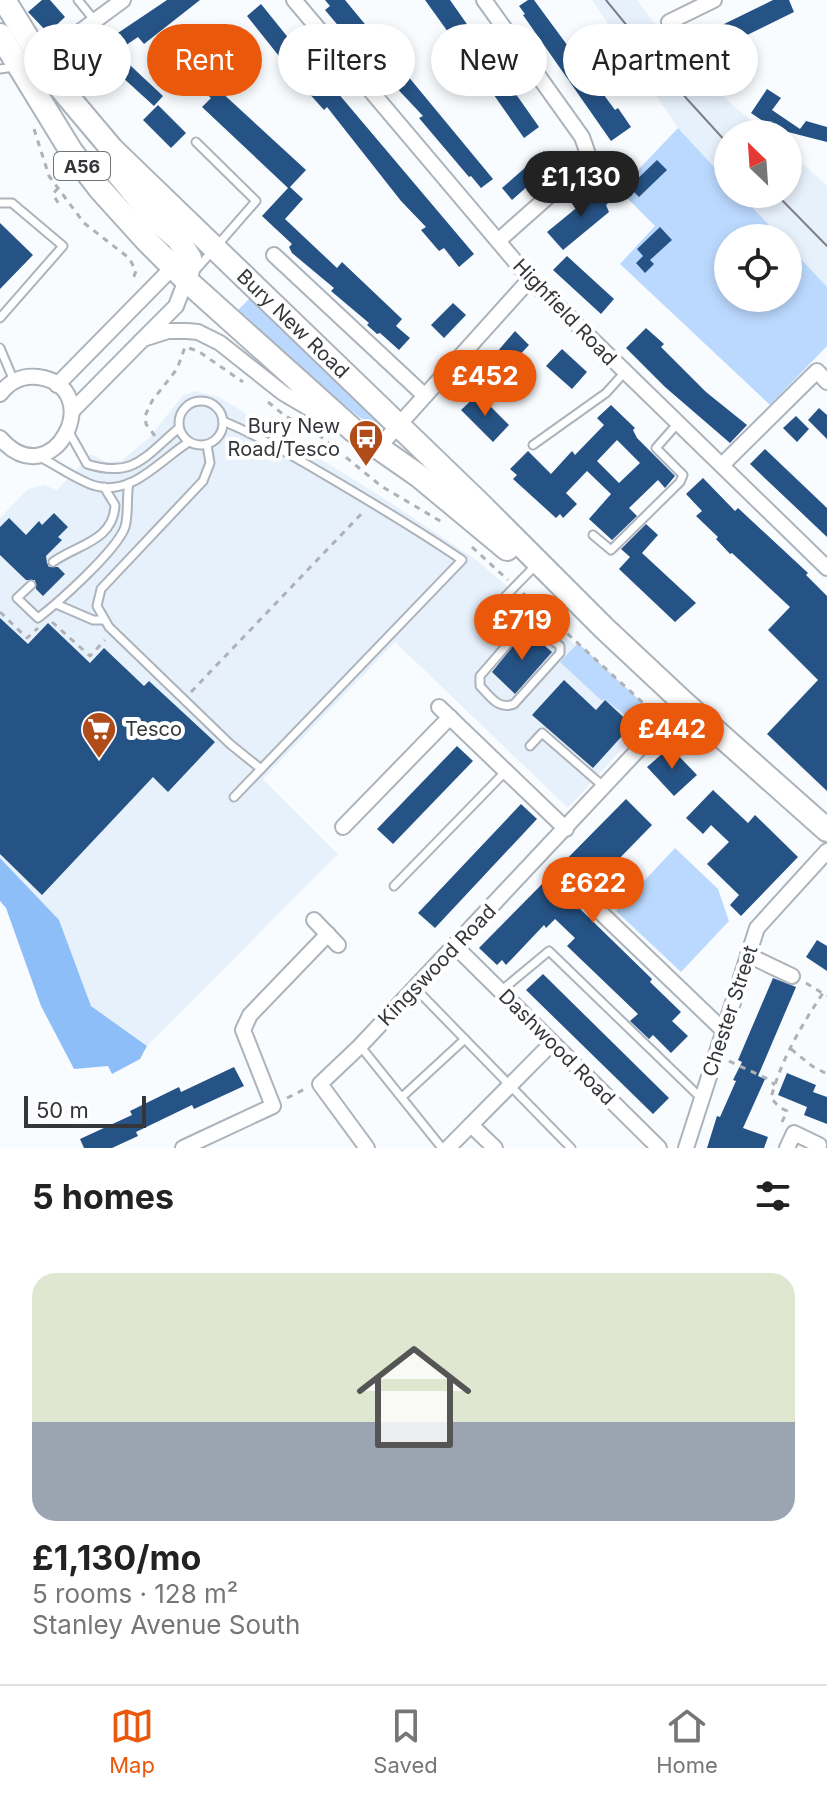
<!DOCTYPE html>
<html lang="en">
<head>
<meta charset="utf-8">
<style>
  :root { --surface:#fff; --page:#f6f6f6; --text:#222; --muted:#767676; --line:#e0e0e0; --accent:#ea580c }
  body { margin:0; font-family:Inter,sans-serif; background:var(--page); color:var(--text); height:100vh; display:flex; flex-direction:column; font-size:30px; white-space:nowrap }
  * { box-sizing:border-box; margin:0 }
  p { font-size:26px; color:var(--muted) }
  .icon { flex:none; width:44px; height:44px; fill:none; stroke:currentColor; stroke-width:2; stroke-linecap:round; stroke-linejoin:round }
  .map { position:relative; height:1148px; overflow:hidden }
  .panel { display:flex; flex-direction:column; background:var(--surface); flex:1 }
  .panel>* { flex:none }
  .hud { position:absolute; left:24px; top:24px; width:780px; height:72px; display:flex; gap:16px }
  .needle { width:52px; rotate:335deg }
  .buttons { position:absolute; left:714px; top:120px; display:grid; gap:16px }
  .buttons a { display:grid; place-items:center; width:88px; height:88px; border-radius:50%; background:var(--surface); box-shadow:0 4px 12px #0003; font-size:40px }
  .scale { position:absolute; left:24px; bottom:20px; width:122px; box-sizing:border-box; padding-left:8px; border:4px solid #34363a; border-top:0; font-size:22px; line-height:28px; white-space:nowrap; color:#34363a; -webkit-text-stroke:6px #fff; paint-order:stroke }
  .price { position:absolute; translate:-50% -68px; padding:0 18px; border-radius:28px; background:var(--accent); color:#fff; font-size:26px; line-height:52px; filter:drop-shadow(0 2px 4px #0008) }
  .price::after { content:''; position:absolute; left:50%; top:48px; width:24px; height:18px; margin-left:-12px; background:inherit; clip-path:polygon(0 0,100% 0,50% 100%) }
  .price.current { background:#222; color:#fff }
  ul { padding:0; list-style:none }
  li { display:grid; align-content:center; gap:16px; height:424px; padding:0 32px }
  li span { display:grid; place-items:center; height:248px; border-radius:24px; color:#555 }
  li>.icon { margin-inline-start:auto }
  span .icon { width:144px; height:144px; fill:#fffc; stroke-width:1 }
  li b { font-size:34px }
  h2 { display:flex; justify-content:space-between; align-items:center; height:96px; padding:0 32px; font-size:34px }
  .tag { padding:0 28px; border-radius:36px; background:var(--surface); box-shadow:0 4px 12px #0003; font-size:28px; line-height:72px }
  .tag.current { background:var(--accent); color:#fff }
  .menu { display:flex; justify-content:space-around; align-items:center; height:112px; border-top:2px solid var(--line); background:var(--surface); font-size:22px; color:var(--muted) }
  .menu a { display:grid; justify-items:center; gap:4px }
  .menu .current { color:var(--accent) }
  .map>svg:first-child { display:block }
</style>
</head>
<body>
<div class="map">
<svg width="827" height="1148" viewBox="0 0 827 1148">
  <rect width="100%" height="100%" fill="#f9fcff"/>
  <g fill="#e7f1fc">
    <polygon points="592,0 637,0 652,20 732,105 769,134 728,134 728,182 678,128"/>
    <polygon points="788,150 827,186 827,287 788,245 788,238 781,238 740,194 788,194"/>
    <polygon points="195,391 219,397 371,490 475,559 650,709 652,716 568,808 395,642 263,779 338,854 147,1046 91,1006 59,920 0,858 0,518 28,489 44,485 57,490 91,454 106,462 121,461 150,437 182,396"/>
  </g>
  <g fill="#bbd9fe">
    <polygon points="678,128 728,182 728,194 740,194 781,238 728,238 728,298 788,298 788,245 827,287 827,346 770,405 620,264 655,226 619,190"/>
    <polygon points="250,298 381,423 374,425 359,417 270,343 238,310"/>
    <polygon points="578,643 649,709 649,718 641,727 604,699 602,701 560,662"/>
    <polygon points="675,848 718,889 729,921 681,972 616,911"/>
  </g>
  <polygon fill="#8ebef7" points="0,858 59,920 91,1006 147,1046 140,1059 112,1074 108,1066 74,1069 41,1006 6,908 0,901"/>
  <g fill="#265385" fill-rule="evenodd">
    <polygon points="42,0 50,0 65,17 48,33 28,12"/>
    <polygon points="167,0 200,0 144,44 138,37 116,52 163,96 154,106 121,76 108,90 82,67 106,41"/>
    <polygon points="325,0 345,0 493,179 481,188 471,176 469,177 419,118 423,116 375,65 378,62 357,37 352,42 325,10 330,6"/>
    <polygon points="425,0 450,0 539,127 524,138 489,88 486,90 463,59 466,57"/>
    <polygon points="528,0 534,0 615,110 618,108 631,127 611,141 523,15 525,14 519,6"/>
    <polygon points="773,0 789,0 794,12 690,63 681,45"/>
    <polygon points="261,4 315,71 337,92 474,254 459,267 444,248 439,251 421,230 426,227 401,201 327,107 324,110 306,90 247,16"/>
    <polygon points="173,52 189,66 173,84 160,66"/>
    <polygon points="200,58 226,82 215,94 219,90 306,170 290,187 303,199 285,219 337,268 342,262 402,319 396,326 410,338 399,350 380,333 377,334 367,325 369,323 331,291 334,288 292,253 289,247 292,244 262,216 288,188 202,107 211,98 185,74"/>
    <polygon points="767,89 781,98 772,110 800,129 806,121 827,127 827,142 784,131 782,134 751,113"/>
    <polygon points="158,105 186,133 171,148 143,120"/>
    <polygon points="544,151 554,163 512,200 502,188"/>
    <polygon points="657,160 667,170 639,197 629,187"/>
    <polygon points="602,187 612,199 606,205 609,212 563,250 547,232"/>
    <polygon points="0,223 33,255 0,289"/>
    <polygon points="660,227 672,240 650,260 654,264 645,273 636,263 643,256 637,249"/>
    <polygon points="567,256 614,299 601,314 553,270"/>
    <polygon points="453,303 466,315 444,338 431,325"/>
    <polygon points="646,328 664,344 661,347 706,392 747,425 730,443 665,387 626,348"/>
    <polygon points="515,331 529,345 503,373 501,370 489,381 480,372"/>
    <polygon points="562,349 587,372 572,389 546,366"/>
    <polygon points="478,394 509,425 493,442 461,410"/>
    <path d="M611,405L635,428L633,430L637,438L675,476L665,488L658,480L629,508L637,516L612,540L589,519L611,494L587,471L566,493L577,504L563,518L560,514L556,518L513,479L517,475L510,469L528,451L551,474L572,451L575,455L604,425L597,418ZM617,440L640,463L619,483L597,461Z"/>
    <polygon points="819,408 827,415 827,439 808,420"/>
    <polygon points="796,416 809,429 797,442 783,428"/>
    <polygon points="765,449 827,508 827,537 750,464"/>
    <polygon points="703,478 735,511 738,508 808,573 806,575 827,596 827,791 767,734 818,680 768,630 790,607 732,553 730,554 716,539 718,537 696,516 702,511 686,494"/>
    <polygon points="54,513 68,527 58,537 62,540 46,556 47,563 49,567 58,567 65,574 43,596 36,589 35,580 26,580 0,555 0,527 9,518 26,535 39,521 42,525"/>
    <polygon points="646,524 658,535 642,553 696,603 675,622 619,569 630,557 621,549"/>
    <polygon points="0,618 28,644 48,623 90,663 104,648 144,686 149,681 215,742 168,792 153,777 42,895 0,854"/>
    <polygon points="526,630 552,652 515,694 492,672"/>
    <polygon points="564,680 596,710 605,700 632,725 593,768 532,715"/>
    <polygon points="457,746 473,761 393,844 377,829"/>
    <polygon points="670,747 697,775 674,796 647,767"/>
    <polygon points="713,790 748,823 755,815 798,857 741,916 730,905 739,895 707,864 729,842 711,825 703,834 686,818"/>
    <polygon points="626,799 652,825 575,904 652,979 650,982 681,1012 672,1021 688,1036 671,1053 653,1035 649,1039 630,1021 638,1014 567,946 575,938 555,919 546,928 544,925 506,965 502,960 497,965 479,948"/>
    <polygon points="521,804 537,819 435,928 418,913"/>
    <polygon points="817,940 827,946 827,971 806,957"/>
    <polygon points="543,974 669,1098 653,1114 526,990"/>
    <polygon points="773,978 796,987 758,1076 765,1079 743,1128 768,1137 764,1148 707,1148 717,1116 720,1117 736,1081 733,1080 742,1062 738,1060"/>
    <polygon points="234,1067 244,1086 194,1109 192,1105 136,1132 138,1136 112,1148 84,1148 80,1139 132,1115 130,1111 179,1087 181,1092"/>
    <polygon points="787,1073 816,1085 813,1092 827,1097 827,1124 804,1115 807,1107 778,1095"/>
  </g>
  <g fill="none" stroke-linecap="round" stroke-linejoin="round">
    <g stroke="#acb3bb" stroke-width="11">
      <g id="service">
        <polyline points="78,0 95,21"/>
        <polyline points="0,69 14,67"/>
        <polyline points="0,203 12,203 63,246 0,318"/>
        <polyline points="194,272 256,201 196,142"/>
        <polyline points="0,348 14,381"/>
        <circle cx="201" cy="423" r="22"/>
        <path d="M223,421C261,437 296,458 332,479C376,505 420,531 462,560L234,797"/>
        <path d="M69,432L87,464C134,479 145,456 179,428"/>
        <polyline points="207,445 210,463 203,481 101,589 97,606 109,627 230,744 261,769"/>
        <polyline points="533,445 606,393 624,373"/>
        <path d="M40,457C56,465 80,482 96,486C133,496 161,459 189,442"/>
        <polyline points="593,535 611,550 680,482 683,475 656,448 678,423"/>
        <path d="M53,562C76,545 114,541 115,505L104,487"/>
        <path d="M31,585L17,598L38,618C59,602 117,550 125,527C129,513 126,498 129,483"/>
        <polyline points="56,604 93,620 104,620"/>
        <path d="M509,610L513,638L480,676V686C491,697 498,710 514,704L560,653V646L499,603L532,569"/>
        <polyline points="530,746 542,733 603,786"/>
        <polyline points="394,886 506,771"/>
        <polyline points="414,987 571,1148"/>
        <polyline points="502,990 549,951 701,1098"/>
        <polyline points="361,1047 442,1148"/>
        <polyline points="402,1097 465,1039"/>
      </g>
    </g>
    <g stroke="#acb3bb" stroke-width="18">
      <g id="minor">
        <polyline points="294,0 530,279 827,568"/>
        <polyline points="484,0 582,137 588,154 578,170 498,241"/>
        <polyline points="669,22 714,0"/>
        <polyline points="43,59 123,0"/>
        <polyline points="274,255 424,395"/>
        <polyline points="145,337 176,306 186,280"/>
        <polyline points="57,385 173,267"/>
        <path d="M0,394C9,382 22,375 38,377C109,387 53,499 0,438"/>
        <polyline points="72,411 143,339 168,331 187,331 198,332 220,343 283,393 334,423"/>
        <polyline points="378,448 530,279"/>
        <polyline points="722,465 817,371 827,382"/>
        <polyline points="439,707 566,829"/>
        <polyline points="343,827 450,717"/>
        <polyline points="599,911 723,1030"/>
        <polyline points="314,920 338,945"/>
        <polyline points="455,946 659,1148"/>
        <polyline points="748,955 792,976"/>
        <polyline points="471,1125 495,1148"/>
        <polyline points="183,1148 273,1106 243,1030 250,1015 328,934"/>
        <polyline points="367,1148 320,1084 360,1046 683,702"/>
        <polyline points="448,1148 552,1043"/>
        <polyline points="686,1148 757,928 827,851"/>
        <polyline points="787,1148 794,1133 819,1145"/>
      </g>
    </g>
    <g stroke="#acb3bb" stroke-width="26">
      <g id="trunk">
        <path id="s1" d="M4,0L53,79L112,149L479,503L604,628L683,702L827,830"/>
        <polyline points="0,35 71,151 100,189 148,242 186,280 353,430 419,476 507,549"/>
        <polyline points="111,165 156,220 178,239 190,258 186,280"/>
      </g>
    </g>
    <g stroke="#afb1b5" stroke-width="3" stroke-dasharray="6 6" stroke-linecap="butt">
      <polyline points="34,129 49,176 84,223 129,258 136,271 133,279"/>
      <polyline points="58,188 53,194 61,208"/>
      <polyline points="268,402 284,415 320,436 381,486 442,522"/>
      <polyline points="155,436 146,424 145,416 152,401 177,369 185,347 198,351 243,382"/>
      <polyline points="472,547 508,580"/>
      <polyline points="523,593 653,712"/>
      <polyline points="0,612 27,638 38,628"/>
      <polyline points="52,622 90,656 105,640"/>
      <polyline points="191,692 365,510"/>
      <polyline points="806,983 827,996"/>
      <polyline points="791,1049 812,1066 827,1074"/>
      <polyline points="729,1061 768,1079 775,1085"/>
      <polyline points="287,1098 305,1089"/>
      <path d="M782,1122L787,1111L779,1107L771,1098C781,1060 801,1026 823,993"/>
    </g>
    <use href="#service" stroke="#fff" stroke-width="7"/>
    <use href="#minor" stroke="#fff" stroke-width="14"/>
    <use href="#trunk" stroke="#fff" stroke-width="22"/>
    <g stroke="#7e8084" stroke-width="2">
      <polyline points="606,0 687,99 728,144"/>
      <polyline points="776,194 827,246"/>
    </g>
  </g>
  <defs>
    <g id="bus-pin" transform="scale(1.8)"><path d="M0 17L-7.5 6A9.5 9.5 0 1 1 7.5 6Z" fill="#b04c19" stroke="#fff"/><path d="M-5-6H5V4H4V6H2V4H-2V6H-4V4H-5ZM-3.5-4V0h7V-4ZM-3.5 1.2v1.5H-2V1.2ZM2 1.2v1.5H3.5V1.2Z" fill="#fff"/></g>
    <g id="supermarket-pin" transform="scale(1.8)"><path d="M0 17L-7.5 6A9.5 9.5 0 1 1 7.5 6Z" fill="#b04c19" stroke="#fff"/><path d="M-6-5.5h2.5l.6 2H6L4.5 2H-2.5L-4.4-4H-6ZM-1.5 3.2a1.3 1.3 0 1 0 .1 0ZM3 3.2a1.3 1.3 0 1 0 .1 0Z" fill="#fff"/></g>
  </defs>
  <g fill-rule="evenodd">
    <use href="#bus-pin" x="366" y="437"/>
    <use href="#supermarket-pin" x="99" y="729"/>
  </g>
  <g text-anchor="middle" dominant-baseline="central" stroke-width="8" stroke-linejoin="round" paint-order="stroke">
    <rect fill="#fff" stroke="#717275" stroke-width="2" x="54" y="152" width="56" height="28" rx="6"/>
    <g font-size="18" font-weight="bold" fill="#34363a">
      <text x="82" y="166">A56</text>
    </g>
    <g font-size="20" fill="#34363a" stroke="#fff">
      <text transform="translate(565 312) rotate(46)">Highfield Road</text>
      <text stroke="none"><textPath href="#s1" startOffset="436">Bury New Road</textPath></text>
      <text transform="translate(437 965) rotate(-46)">Kingswood Road</text>
      <text transform="translate(730 1011) rotate(-72)">Chester Street</text>
      <text transform="translate(557 1047) rotate(45)">Dashwood Road</text>
    </g>
    <g font-size="20" fill="#34363a" stroke="#fff" text-anchor="end">
      <text x="340" y="426">Bury New<tspan x="340" dy="23">Road/Tesco</tspan></text>
      <text x="125" y="729" text-anchor="start">Tesco</text>
    </g>
  </g>
</svg>
<div class="buttons">
<a><svg class="needle" viewBox="-14 -14 28 28"><path d="M0-13l5 13h-10z" fill="#e53935"/><path d="M0 13l5-13h-10z" fill="#767676"/></svg></a>
<a><svg class="icon" aria-label="locate" viewBox="0 0 24 24"><circle cx="12" cy="12" r="6"/><path d="M12 2v4M12 18v4M2 12h4M18 12h4"/></svg></a>
</div>
<div class="scale">50 m</div>
<b class="price current" style="left:581px;top:219px">£1,130</b>
<b class="price" style="left:485px;top:418px">£452</b>
<b class="price" style="left:522px;top:662px">£719</b>
<b class="price" style="left:672px;top:771px">£442</b>
<b class="price" style="left:593px;top:925px">£622</b>
<div class="hud">
<a class="tag">Buy</a>
<a class="tag current">Rent</a>
<a class="tag">Filters</a>
<a class="tag">New</a>
<a class="tag">Apartment</a>
</div>
</div>
<section class="panel">
<h2>5 homes<svg class="icon" aria-label="filters" viewBox="0 0 24 24"><path d="M4 7h16M4 17h16"/><circle cx="9" cy="7" r="2"/><circle cx="15" cy="17" r="2"/></svg></h2>
<ul>
<li><span style="background:linear-gradient(#dfe7d0 60%,#9aa5b1 0)"><svg class="icon" aria-label="home" viewBox="0 0 24 24"><path d="M3 11l9-7 9 7M6 9v11h12V9"/></svg></span><div><b>£1,130/mo</b><p>5 rooms · 128 m²</p><p>Stanley Avenue South</p></div></li>
</ul>
</section>
<nav class="menu">
<a class="current"><svg class="icon" aria-label="map" viewBox="0 0 24 24"><path d="M3 6l6-2 6 2 6-2v14l-6 2-6-2-6 2zM9 4v14M15 6v14"/></svg>Map</a>
<a><svg class="icon" aria-label="saved" viewBox="0 0 24 24"><path d="M7 4h10v16l-5-4-5 4z"/></svg>Saved</a>
<a><svg class="icon" aria-label="home" viewBox="0 0 24 24"><path d="M3 11l9-7 9 7M6 9v11h12V9"/></svg>Home</a>
</nav>
</body>
</html>
